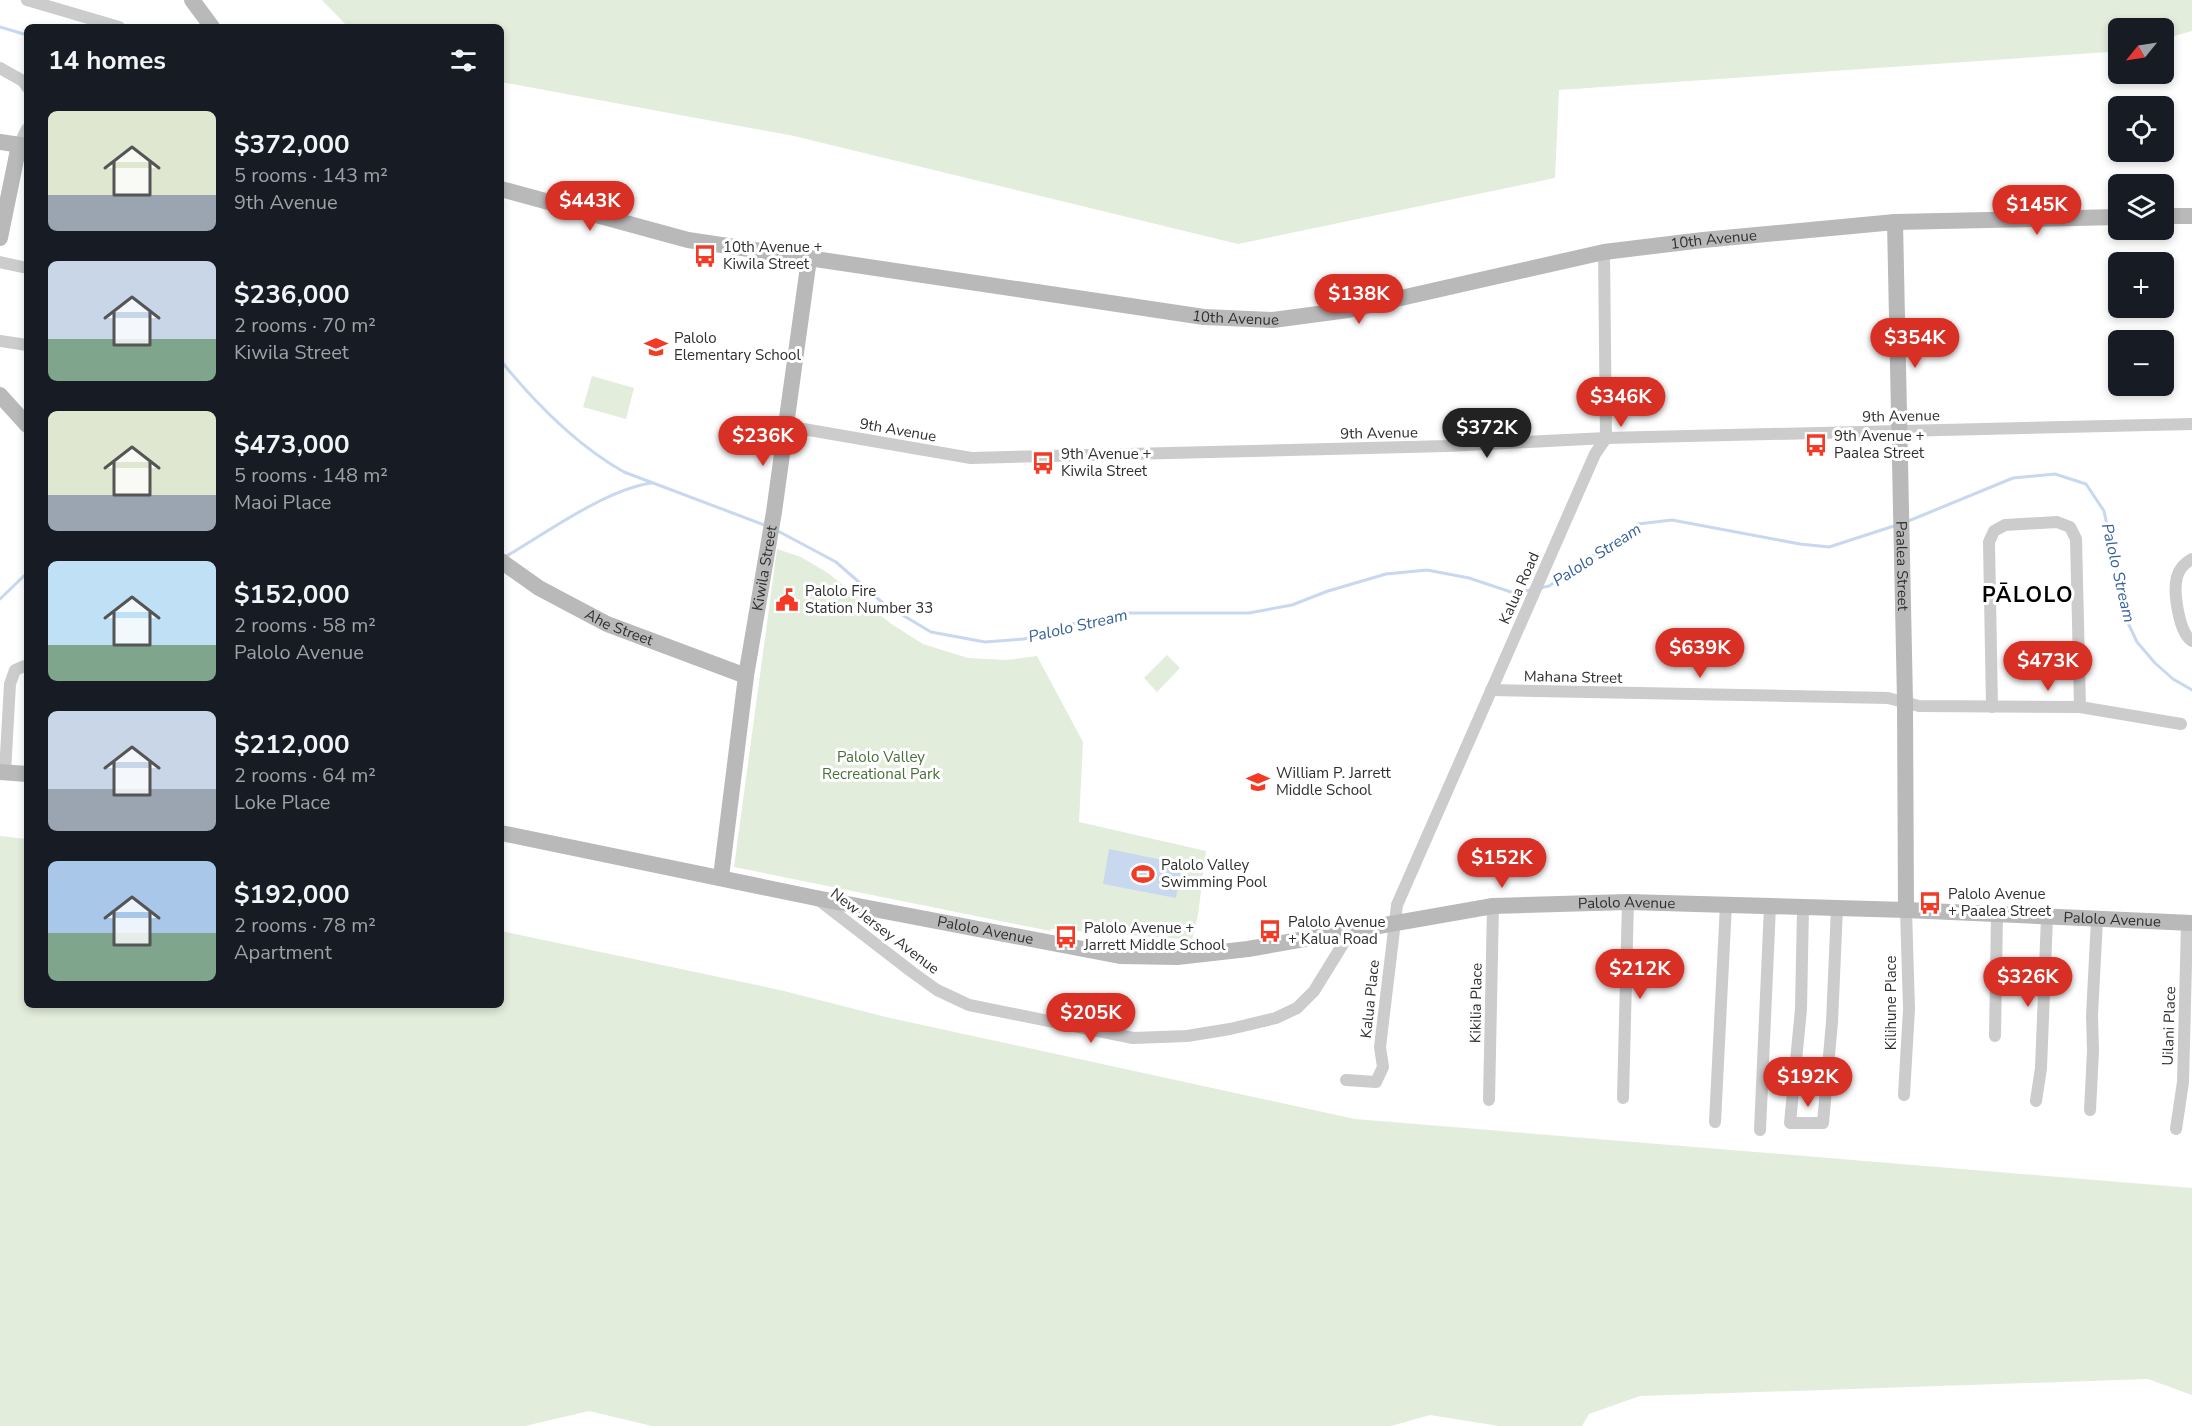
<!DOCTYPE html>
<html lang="en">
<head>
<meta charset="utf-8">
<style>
  :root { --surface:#171b24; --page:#242831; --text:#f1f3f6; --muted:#9ea1a6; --accent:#d93025 }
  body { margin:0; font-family:"Nunito Sans",sans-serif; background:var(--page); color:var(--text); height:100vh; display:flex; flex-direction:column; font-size:22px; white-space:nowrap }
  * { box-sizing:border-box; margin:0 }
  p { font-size:20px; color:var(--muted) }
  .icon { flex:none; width:33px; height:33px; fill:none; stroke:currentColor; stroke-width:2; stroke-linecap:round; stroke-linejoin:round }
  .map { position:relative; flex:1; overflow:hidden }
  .side { position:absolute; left:24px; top:24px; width:480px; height:984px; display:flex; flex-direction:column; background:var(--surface); border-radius:9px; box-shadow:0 3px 9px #0003 }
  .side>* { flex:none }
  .needle { width:39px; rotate:240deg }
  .buttons { position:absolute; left:2108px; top:18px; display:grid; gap:12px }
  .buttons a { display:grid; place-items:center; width:66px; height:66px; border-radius:9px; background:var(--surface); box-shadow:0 3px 9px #0003; font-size:30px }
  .price { position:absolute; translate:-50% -51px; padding:0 14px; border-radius:21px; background:var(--accent); color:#fff; font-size:20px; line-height:39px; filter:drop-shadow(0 2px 3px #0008) }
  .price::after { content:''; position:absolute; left:50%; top:36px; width:18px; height:14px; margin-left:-9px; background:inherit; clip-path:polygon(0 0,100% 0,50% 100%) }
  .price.current { background:#222; color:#fff }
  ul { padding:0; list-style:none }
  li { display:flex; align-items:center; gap:18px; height:150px; padding:0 24px }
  li span { display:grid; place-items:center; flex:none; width:168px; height:120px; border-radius:9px; color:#555 }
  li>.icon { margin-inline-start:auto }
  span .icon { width:72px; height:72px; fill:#fffc; stroke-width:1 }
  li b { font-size:26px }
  h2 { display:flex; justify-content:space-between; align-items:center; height:72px; padding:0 24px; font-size:26px }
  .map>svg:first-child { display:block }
</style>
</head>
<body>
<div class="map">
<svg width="2192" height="1426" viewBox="0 0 2192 1426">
  <rect width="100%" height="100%" fill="#fff"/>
  <g fill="#e2eddc">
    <polygon points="322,0 2192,0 2192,31 2163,39 2163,28 2118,28 2118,50 2109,52 1559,90 1555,178 1238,244 794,136 501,82 501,27 348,27"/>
    <polygon points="592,376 634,388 626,419 583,407"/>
    <polygon points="777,549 801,557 828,573 890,623 923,644 968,658 1006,660 1037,656 1083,742 1079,822 1206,851 1198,915 1192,940 1051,929 1050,931 734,867"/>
    <polygon points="1167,655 1180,668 1157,692 1144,678"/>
    <polygon points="0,836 27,839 27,1005 501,1005 501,931 780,990 890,1018 1355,1119 2192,1188 2192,1395 2148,1379 1640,1396 1589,1414 1582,1426 1499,1426 1430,1415 1391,1426 652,1426 589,1411 525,1426 0,1426"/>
  </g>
  <polygon fill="#c7d8ef" points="1109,849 1182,864 1176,898 1103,884"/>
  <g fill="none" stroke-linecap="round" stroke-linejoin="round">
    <g stroke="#c7d8ef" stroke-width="3">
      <polyline points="0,27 27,35"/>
      <path d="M501,361C536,404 576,445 624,472L767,526"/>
      <polyline points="1906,522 2013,478 2055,474 2086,484 2104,511 2128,623 2137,642 2155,663 2173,679 2192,690"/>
      <polyline points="776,530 836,562 884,604 931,632 985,642 1024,639 1067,625 1123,613 1249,613 1292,605 1328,591 1386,574 1427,570 1469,578 1514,593 1530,590"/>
      <path d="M505,557C546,533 605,490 651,483"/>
      <polyline points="1540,588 1549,586 1564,576 1638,524 1672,520 1800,544 1829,547 1897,525"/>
      <polyline points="0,599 27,573"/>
    </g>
    <g stroke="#ccc" stroke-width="12">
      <polyline points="27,0 119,27"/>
      <polyline points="0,68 23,81 27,87"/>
      <polyline points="19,145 27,129"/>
      <polyline points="0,262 27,268"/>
      <polyline points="0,341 27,345"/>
      <polyline points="786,426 971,458 1447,446 1606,438 2192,424"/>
      <path d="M2192,559C2185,563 2179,569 2177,577C2173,592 2179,633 2192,641"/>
      <polyline points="1491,690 1888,698 1919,706 2080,707 2181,724"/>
      <polyline points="1992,707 1989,542 1994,531 2005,525 2057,522 2070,527 2076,539 2080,707"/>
      <polyline points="5,772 10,684 15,670 27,665"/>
      <polyline points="820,901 912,972 937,990 969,1005 1133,1038 1187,1036 1230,1029 1276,1018 1297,1008 1314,991 1351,931"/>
      <polyline points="1803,908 1801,1009 1790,1123 1823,1123 1832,1022 1837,908"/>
      <polyline points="1995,1036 1997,915"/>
      <polyline points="1346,1080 1376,1082 1383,1067 1380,1047 1397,905 1595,454 1606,438 1604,252"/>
      <polyline points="1904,1095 1909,1009 1906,910"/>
      <polyline points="1623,1098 1628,902"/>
      <polyline points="1489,1100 1493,906"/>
      <polyline points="2036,1101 2041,1068 2047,917"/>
      <polyline points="2090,1110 2093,1051 2092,1015 2097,920"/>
      <polyline points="1715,1122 1726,904"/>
      <polyline points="2176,1129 2183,1082 2187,923"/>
      <polyline points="1760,1130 1770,906"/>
    </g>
    <g stroke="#b9b9b9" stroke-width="16">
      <polyline points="192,0 212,27"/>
      <polyline points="0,142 27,146"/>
      <path id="s1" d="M501,189L688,240L1204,317L1273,320L1348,310L1604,252L1703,240L1895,222L2118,217"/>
      <polyline points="2163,216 2192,216"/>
      <path id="s2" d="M1895,222L1905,701L1906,910"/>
      <polyline points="0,238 19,145"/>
      <polyline points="0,395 27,425"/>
      <path id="s3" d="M501,561L539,588L607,624L746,676"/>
      <polyline points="0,772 27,774"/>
      <path id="s4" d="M501,833L816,898L1120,956L1177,957L1248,949L1493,906L1628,902L1906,910L2192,923"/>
      <path id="s5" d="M721,877L746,676L774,512L809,259"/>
    </g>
  </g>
  <defs>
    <g id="bus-bare" transform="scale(1.8)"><path d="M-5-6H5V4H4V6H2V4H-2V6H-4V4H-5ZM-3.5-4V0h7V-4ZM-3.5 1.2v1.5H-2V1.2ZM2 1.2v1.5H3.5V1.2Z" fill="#f33a25" stroke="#fff" stroke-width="2.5" paint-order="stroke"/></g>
    <g id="school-bare" transform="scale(1.8)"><path d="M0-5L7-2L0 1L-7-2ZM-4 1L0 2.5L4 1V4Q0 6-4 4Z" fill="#f33a25" stroke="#fff" stroke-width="2.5" paint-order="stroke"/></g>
    <g id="civic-bare" transform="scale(1.8)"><path d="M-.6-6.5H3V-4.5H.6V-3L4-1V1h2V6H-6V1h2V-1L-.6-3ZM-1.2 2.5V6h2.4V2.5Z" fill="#f33a25" stroke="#fff" stroke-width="2.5" paint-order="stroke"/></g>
    <g id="stadium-bare" transform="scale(1.8)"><path d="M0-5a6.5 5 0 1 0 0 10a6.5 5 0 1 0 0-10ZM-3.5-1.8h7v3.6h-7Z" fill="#f33a25" stroke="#fff" stroke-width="2.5" paint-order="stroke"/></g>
  </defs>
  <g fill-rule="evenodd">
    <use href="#bus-bare" x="705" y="256"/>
    <use href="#school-bare" x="656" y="347"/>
    <use href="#bus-bare" x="1816" y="445"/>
    <use href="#bus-bare" x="1043" y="463"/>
    <use href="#civic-bare" x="787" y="600"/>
    <use href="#school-bare" x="1258" y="782"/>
    <use href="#stadium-bare" x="1143" y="874"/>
    <use href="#bus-bare" x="1930" y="903"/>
    <use href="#bus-bare" x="1270" y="931"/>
    <use href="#bus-bare" x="1066" y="937"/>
  </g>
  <g text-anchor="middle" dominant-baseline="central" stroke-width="6" stroke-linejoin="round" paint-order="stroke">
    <g font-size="15" fill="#2f2f2f" stroke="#fff">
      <text stroke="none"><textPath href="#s1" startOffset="1233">10th Avenue</textPath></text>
      <text stroke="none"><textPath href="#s1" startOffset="747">10th Avenue</textPath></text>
      <text transform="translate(1901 416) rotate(-1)">9th Avenue</text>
      <text transform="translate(898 430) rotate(10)">9th Avenue</text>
      <text transform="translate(1379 433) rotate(-1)">9th Avenue</text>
      <text stroke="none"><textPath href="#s2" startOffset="344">Paalea Street</textPath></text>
      <text stroke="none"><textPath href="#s5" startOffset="312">Kiwila Street</textPath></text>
      <text transform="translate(1519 588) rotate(-66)">Kalua Road</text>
      <text stroke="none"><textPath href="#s3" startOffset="136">Ahe Street</textPath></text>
      <text transform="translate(1573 677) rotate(1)">Mahana Street</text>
      <text stroke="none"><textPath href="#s4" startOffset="1142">Palolo Avenue</textPath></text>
      <text stroke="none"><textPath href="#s4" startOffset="1628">Palolo Avenue</textPath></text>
      <text transform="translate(885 931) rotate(37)">New Jersey Avenue</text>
      <text stroke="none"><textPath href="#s4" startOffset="494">Palolo Avenue</textPath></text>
      <text transform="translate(1370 999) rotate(-84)">Kalua Place</text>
      <text transform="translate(1476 1003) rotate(-89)">Kikilia Place</text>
      <text transform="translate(1891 1003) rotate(-90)">Kilihune Place</text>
      <text transform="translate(2169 1026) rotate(-88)">Uilani Place</text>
    </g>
    <g font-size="15" fill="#2f2f2f" stroke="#fff" text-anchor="start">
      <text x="723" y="247">10th Avenue +<tspan x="723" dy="17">Kiwila Street</tspan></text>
      <text x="674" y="338">Palolo<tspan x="674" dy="17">Elementary School</tspan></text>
      <text x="1834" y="436">9th Avenue +<tspan x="1834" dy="17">Paalea Street</tspan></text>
      <text x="1061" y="454">9th Avenue +<tspan x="1061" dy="17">Kiwila Street</tspan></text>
      <text x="805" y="591">Palolo Fire<tspan x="805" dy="17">Station Number 33</tspan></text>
      <text x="1276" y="773">William P. Jarrett<tspan x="1276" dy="17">Middle School</tspan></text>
      <text x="1161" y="865">Palolo Valley<tspan x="1161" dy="17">Swimming Pool</tspan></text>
      <text x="1948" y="894">Palolo Avenue<tspan x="1948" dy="17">+ Paalea Street</tspan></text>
      <text x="1288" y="922">Palolo Avenue<tspan x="1288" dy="17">+ Kalua Road</tspan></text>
      <text x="1084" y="928">Palolo Avenue +<tspan x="1084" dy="17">Jarrett Middle School</tspan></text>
    </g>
    <g font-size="15" fill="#486f39" stroke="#fff">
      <text x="881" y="757">Palolo Valley<tspan x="881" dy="17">Recreational Park</tspan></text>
    </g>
    <g font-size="16" font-style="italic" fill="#366198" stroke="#fff">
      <text transform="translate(1597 555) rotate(-33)">Palolo Stream</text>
      <text transform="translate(2118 573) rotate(77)">Palolo Stream</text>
      <text transform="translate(1078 626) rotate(-13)">Palolo Stream</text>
    </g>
    <g font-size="21" font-weight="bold" letter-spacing="1.5" fill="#000" stroke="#fff">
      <text x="2028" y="595">PĀLOLO</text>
    </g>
  </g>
</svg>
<div class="buttons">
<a><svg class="needle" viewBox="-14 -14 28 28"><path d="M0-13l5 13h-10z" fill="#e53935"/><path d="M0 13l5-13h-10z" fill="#9ea1a6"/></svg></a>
<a><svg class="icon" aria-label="locate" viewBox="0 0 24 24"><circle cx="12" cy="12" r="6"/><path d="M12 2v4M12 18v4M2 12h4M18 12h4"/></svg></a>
<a><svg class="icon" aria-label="layers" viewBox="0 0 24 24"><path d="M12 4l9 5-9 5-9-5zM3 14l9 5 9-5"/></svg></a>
<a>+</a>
<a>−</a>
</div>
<b class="price" style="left:590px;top:232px">$443K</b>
<b class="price" style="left:2037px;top:236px">$145K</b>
<b class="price" style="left:1359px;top:325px">$138K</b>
<b class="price" style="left:1915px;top:369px">$354K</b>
<b class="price" style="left:1621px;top:428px">$346K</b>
<b class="price current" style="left:1487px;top:459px">$372K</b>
<b class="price" style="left:763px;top:467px">$236K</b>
<b class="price" style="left:1700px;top:679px">$639K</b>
<b class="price" style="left:2048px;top:692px">$473K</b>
<b class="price" style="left:1502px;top:889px">$152K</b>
<b class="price" style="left:1640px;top:1000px">$212K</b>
<b class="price" style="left:2028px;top:1008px">$326K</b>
<b class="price" style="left:1091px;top:1044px">$205K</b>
<b class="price" style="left:1808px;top:1108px">$192K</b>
<section class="side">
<h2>14 homes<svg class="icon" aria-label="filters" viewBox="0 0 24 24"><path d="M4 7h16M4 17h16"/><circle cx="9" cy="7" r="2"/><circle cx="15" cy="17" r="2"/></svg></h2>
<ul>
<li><span style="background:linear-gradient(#dfe7d0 70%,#9aa5b1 0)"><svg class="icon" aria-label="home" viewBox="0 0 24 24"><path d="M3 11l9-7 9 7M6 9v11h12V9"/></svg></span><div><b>$372,000</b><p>5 rooms · 143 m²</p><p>9th Avenue</p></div></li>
<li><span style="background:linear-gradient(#c9d6e8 65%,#7fa58c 0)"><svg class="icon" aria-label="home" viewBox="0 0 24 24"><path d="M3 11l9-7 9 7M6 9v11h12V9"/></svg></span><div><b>$236,000</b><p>2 rooms · 70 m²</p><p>Kiwila Street</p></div></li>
<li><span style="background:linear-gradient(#dfe7d0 70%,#9aa5b1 0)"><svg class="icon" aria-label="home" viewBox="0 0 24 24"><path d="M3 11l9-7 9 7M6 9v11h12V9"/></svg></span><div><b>$473,000</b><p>5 rooms · 148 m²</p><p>Maoi Place</p></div></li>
<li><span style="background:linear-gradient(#bfe0f5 70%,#7fa58c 0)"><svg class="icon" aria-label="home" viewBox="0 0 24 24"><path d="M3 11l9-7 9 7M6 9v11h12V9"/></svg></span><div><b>$152,000</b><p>2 rooms · 58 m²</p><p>Palolo Avenue</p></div></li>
<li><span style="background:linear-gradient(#c9d6e8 65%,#9aa5b1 0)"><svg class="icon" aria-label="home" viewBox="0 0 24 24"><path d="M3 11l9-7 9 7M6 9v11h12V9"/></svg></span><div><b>$212,000</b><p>2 rooms · 64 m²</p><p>Loke Place</p></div></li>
<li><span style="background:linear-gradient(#a9c7e8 60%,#7fa58c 0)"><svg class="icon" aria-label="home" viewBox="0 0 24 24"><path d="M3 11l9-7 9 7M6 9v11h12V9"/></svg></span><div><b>$192,000</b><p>2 rooms · 78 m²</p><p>Apartment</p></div></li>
</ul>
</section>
</div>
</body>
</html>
